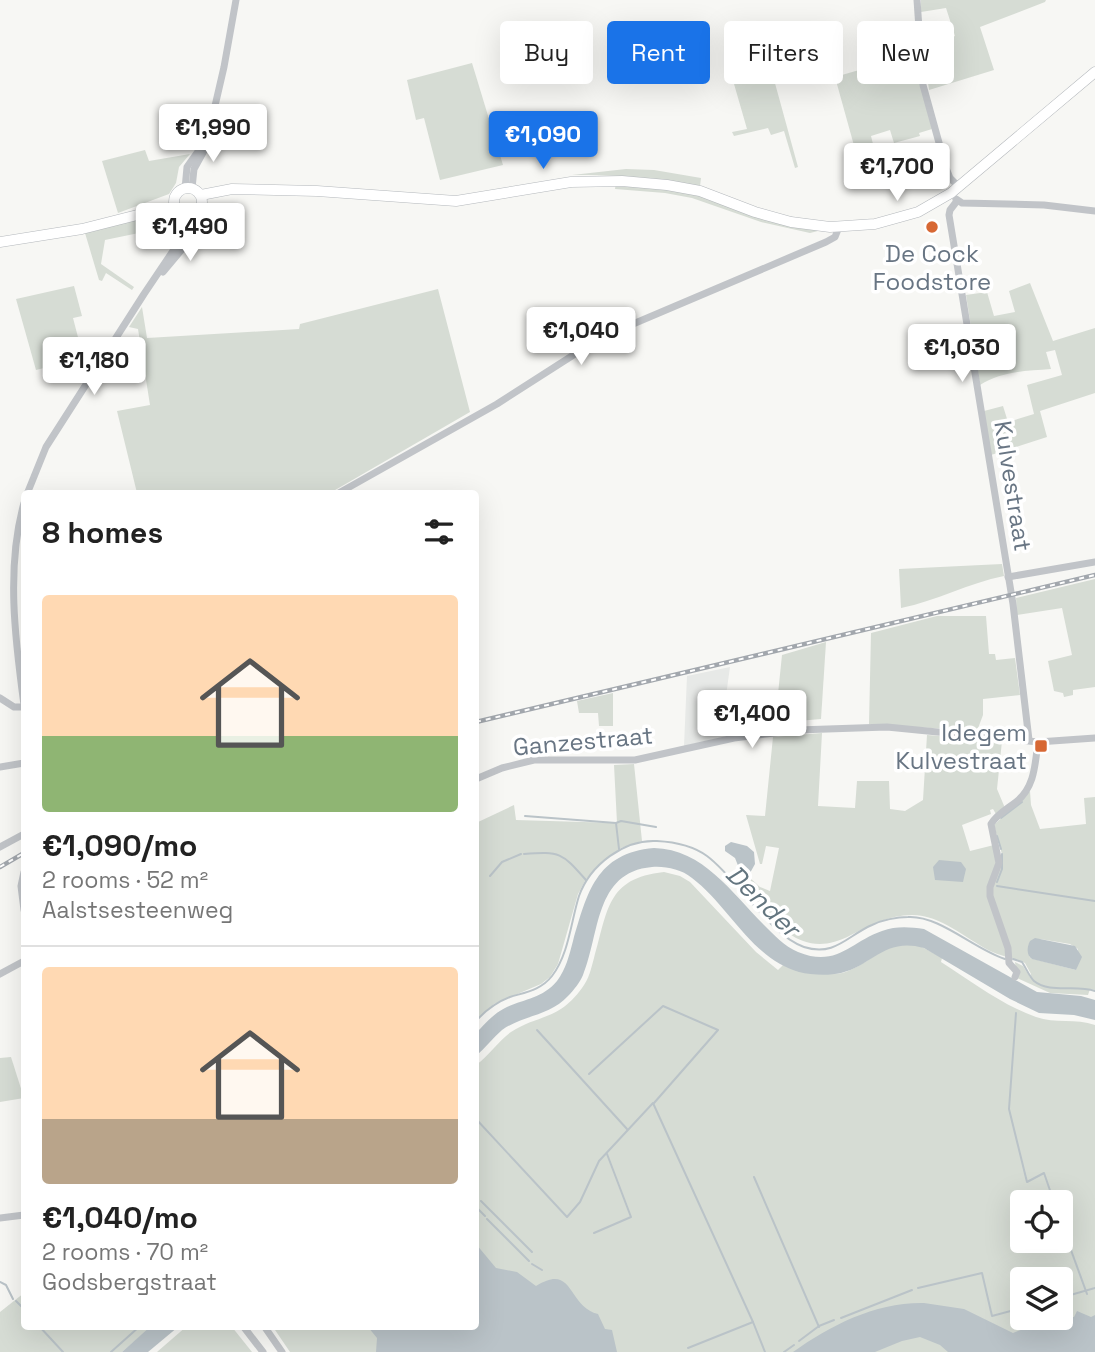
<!DOCTYPE html>
<html lang="en">
<head>
<meta charset="utf-8">
<style>
  :root { --surface:#fff; --page:#f6f6f6; --text:#222; --muted:#767676; --line:#e0e0e0; --accent:#1a73e8 }
  body { margin:0; font-family:"Space Grotesk",sans-serif; background:var(--page); color:var(--text); height:100vh; display:flex; flex-direction:column; font-size:26px; white-space:nowrap }
  * { box-sizing:border-box; margin:0 }
  p { font-size:23px; color:var(--muted) }
  .icon { flex:none; width:38px; height:38px; fill:none; stroke:currentColor; stroke-width:2; stroke-linecap:round; stroke-linejoin:round }
  .map { position:relative; flex:1; overflow:hidden }
  .panel { position:absolute; left:21px; top:490px; width:458px; height:840px; display:flex; flex-direction:column; background:var(--surface); border-radius:7px; box-shadow:0 7px 28px #0002 }
  .panel>* { flex:none }
  .guide { position:absolute; left:500px; top:21px; width:488px; height:63px; display:flex; gap:14px }
  .buttons { position:absolute; left:1010px; top:1190px; display:grid; gap:14px }
  .buttons a { display:grid; place-items:center; width:63px; height:63px; border-radius:7px; background:var(--surface); box-shadow:0 7px 28px #0002; font-size:35px }
  .price { position:absolute; translate:-50% -60px; padding:0 16px; border-radius:7px; background:#fff; color:#222; font-size:23px; line-height:46px; filter:drop-shadow(0 2px 4px #0008) }
  .price::after { content:''; position:absolute; left:50%; top:42px; width:21px; height:16px; margin-left:-10px; background:inherit; clip-path:polygon(0 0,100% 0,50% 100%) }
  .price.on { background:var(--accent); color:#fff }
  ul { padding:0; list-style:none }
  li { display:grid; align-content:center; gap:14px; height:371px; padding:0 21px }
  li+li { border-top:2px solid var(--line) }
  li span { display:grid; place-items:center; height:217px; border-radius:7px; color:#555 }
  li>.icon { margin-inline-start:auto }
  span .icon { width:126px; height:126px; fill:#fffc; stroke-width:1 }
  li b { font-size:30px }
  h2 { display:flex; justify-content:space-between; align-items:center; height:84px; padding:0 21px; font-size:30px }
  .tag { padding:0 24px; border-radius:7px; background:var(--surface); box-shadow:0 7px 28px #0002; font-size:24px; line-height:63px }
  .tag.on { background:var(--accent); color:#fff }
  .map>svg:first-child { display:block }
</style>
</head>
<body>
<div class="map">
<svg width="1095" height="1352" viewBox="0 0 1095 1352">
  <rect width="100%" height="100%" fill="#f7f7f4"/>
  <polygon fill="#e7e9e7" points="730,667 724,710 729,711 728,736 684,746 687,676"/>
  <g fill="#d6dcd4" fill-rule="evenodd">
    <polygon points="921,0 1046,0 1045,2 980,27 994,70 929,90 923,47 955,36 946,8 921,12"/>
    <polygon points="897,59 919,76 932,129 919,133 920,136 894,143 890,130 871,136 880,172 863,178 835,77"/>
    <polygon points="472,63 503,165 440,180 424,118 416,120 407,80"/>
    <polygon points="770,65 798,167 795,168 784,131 771,135 768,128 734,136 732,132 747,129 732,77"/>
    <polygon points="145,150 149,161 190,154 179,167 176,183 169,194 118,213 102,161"/>
    <path d="M626,169L654,170L701,178L700,186C658,177 615,175 572,175Z"/>
    <polygon points="616,182 689,191 818,228 818,231 810,233 761,222 692,198 665,193 615,189"/>
    <path d="M167,212C190,216 183,237 170,249L168,248L174,234L163,228L105,240L101,264L134,287L132,290L106,273L102,281L99,280L85,233Z"/>
    <path d="M1030,283L1053,341L1095,328V393L1040,411L1047,437L991,455L984,411L1003,406L1008,422L1034,414L1027,385L1062,375L1055,350L1046,352L1051,369C1026,371 1002,371 980,385L966,295L987,292L994,316L1015,312L1009,291Z"/>
    <polygon points="74,286 82,316 73,318 86,368 83,371 80,371 74,355 64,357 61,348 53,351 56,365 36,370 16,299"/>
    <polygon points="438,289 470,412 330,493 137,493 117,411 150,405 138,329 129,327 142,307 147,338 299,329 300,324"/>
    <path d="M1002,564L1004,576C969,583 936,601 901,608L899,569Z"/>
    <polygon points="1095,579 1095,687 1073,690 1073,695 1064,697 1063,693 1054,691 1048,661 1072,655 1062,608 1017,615 1016,598"/>
    <polygon points="937,616 986,616 989,654 995,654 996,660 1015,658 1020,695 983,699 983,715 977,731 869,724 871,633"/>
    <polygon points="826,642 821,719 775,723 782,655"/>
    <polygon points="613,693 613,726 599,726 598,713 579,713 577,701"/>
    <path d="M822,733L818,806L855,808L857,781H889L890,809L905,811L923,800L927,735L1002,741L997,789L1005,808L996,814L993,809L990,810L991,814L962,825L970,851L994,845L1001,865L1003,858L994,825L1030,791L1031,805L1040,829L1086,824L1084,798L1095,797V990L1090,989L1088,995L1050,993L1017,978L1015,962L1023,966L1030,977L1031,974L1025,963C1014,958 1001,956 990,951C965,938 941,915 912,915C889,915 871,925 851,935C799,963 773,919 742,885L749,877L760,887L770,891L779,848L766,846L762,864H760L746,815L765,816L773,737ZM1040,939L1070,944L1078,949L1076,970L1030,958L1028,948Z"/>
    <polygon points="634,764 642,841 621,848 604,860 586,879 578,894 558,964 550,977 541,984 494,1004 476,1020 476,823 514,805 516,820 617,823 614,765"/>
    <path d="M664,872L680,876L690,882L756,952L778,970L783,965C797,972 827,976 842,973C867,967 885,940 912,944C923,946 933,953 942,958L941,962C971,981 1002,1005 1036,1017C1055,1024 1076,1018 1095,1025V1352H290L273,1327L476,1326V1065C489,1056 498,1041 511,1032C539,1014 558,1021 582,988C589,979 591,969 594,958C608,911 606,878 664,872ZM1022,1202H1060V1241H1022ZM1022,1279H1060V1318H1022Z"/>
    <polygon points="11,1057 24,1098 0,1102 0,1058"/>
    <polygon points="24,1293 24,1326 151,1327 122,1352 0,1352 0,1312"/>
    <polygon points="187,1326 232,1327 252,1352 157,1352"/>
  </g>
  <g fill="#bac3c8">
    <polygon points="731,842 747,846 754,852 755,864 750,873 746,874 739,870 743,867 739,868 735,858 725,851 725,846"/>
    <path d="M654,848C703,849 732,893 764,925C774,935 784,946 798,952C837,968 850,942 882,931C896,926 909,927 924,929L1037,992L1081,996L1095,1000V1020L1074,1015L1039,1013L1010,999L924,948C885,937 873,965 841,973C828,976 811,975 799,972C752,959 729,906 692,878C681,869 665,866 652,867C594,872 600,935 583,975C580,982 574,990 568,996C550,1016 523,1015 502,1030C493,1038 485,1048 476,1056V1033C485,1024 493,1014 505,1008C523,999 542,999 557,981C566,969 569,956 573,941C587,893 596,853 654,848Z"/>
    <polygon points="939,860 961,862 966,869 963,882 935,880 933,867"/>
    <path d="M1035,938L1075,946L1082,957L1076,970L1032,959C1026,955 1027,947 1030,941Z"/>
    <path d="M476,1244L496,1268L517,1272L536,1286C574,1262 567,1306 598,1314L605,1329L612,1330L617,1352H376L377,1338L368,1327L476,1326Z"/>
    <path d="M924,1303L964,1309L1013,1333L1046,1320L1063,1316L1074,1317L1077,1311L1091,1317L1095,1315V1352H948L940,1345L920,1337L902,1341L875,1352H793C831,1325 876,1302 924,1303Z"/>
    <polygon points="151,1326 178,1327 148,1352 122,1352"/>
  </g>
  <g fill="none" stroke-linecap="round" stroke-linejoin="round">
    <g stroke="#bac3c8" stroke-width="2">
      <polyline points="525,816 616,823 619,849"/>
      <polyline points="1001,818 1022,802"/>
      <polyline points="616,823 621,821 656,827"/>
      <polyline points="997,836 1001,849"/>
      <path d="M524,854C561,851 562,853 586,880"/>
      <polyline points="490,876 502,862 521,854"/>
      <polyline points="997,882 1002,869 1002,854"/>
      <polyline points="997,886 1095,901"/>
      <path d="M1013,959L1022,962C1026,968 1029,976 1034,981C1050,994 1076,984 1095,991"/>
      <polyline points="1016,1013 1009,1109 1027,1182 1044,1173 1054,1202"/>
      <path d="M476,1021C485,1011 497,1002 510,997C526,992 541,990 552,976C569,954 571,921 579,896C590,865 624,839 657,841C675,842 692,845 707,856C738,879 769,935 804,947C835,957 848,935 872,925C882,920 897,917 908,917C939,915 974,949 1005,959"/>
      <polyline points="537,1030 627,1129"/>
      <polyline points="589,1074 663,1006 718,1030 654,1103"/>
      <polyline points="476,1119 567,1217 580,1202 599,1161 653,1103 753,1322"/>
      <polyline points="754,1177 819,1327"/>
      <polyline points="481,1201 532,1252"/>
      <polyline points="476,1207 485,1216"/>
      <polyline points="487,1219 529,1261"/>
      <polyline points="1060,1220 1087,1294"/>
      <polyline points="594,1233 631,1217 607,1154"/>
      <polyline points="532,1264 542,1270"/>
      <polyline points="0,1282 6,1285 13,1299"/>
      <polyline points="918,1288 982,1273 992,1316 1022,1308"/>
      <polyline points="1060,1298 1095,1288"/>
      <polyline points="16,1301 24,1309"/>
      <polyline points="841,1318 912,1290"/>
      <polyline points="39,1326 63,1352"/>
      <polyline points="799,1341 819,1326 834,1320"/>
      <polyline points="688,1348 753,1322 765,1352"/>
      <polyline points="111,1352 140,1326"/>
      <polyline points="784,1352 794,1345"/>
    </g>
    <g stroke="#b4b8bc" stroke-width="11">
      <g id="major">
        <circle cx="188" cy="202" r="14"/>
        <polyline points="201,195 232,189 317,191 456,201 571,182 622,181 667,185 700,191 755,212 791,222 830,227 875,224 918,212 951,193 1095,72"/>
        <polyline points="0,242 82,229 149,212 176,209"/>
      </g>
    </g>
    <g stroke="#c1c4c8" stroke-width="7">
      <polyline points="917,0 923,85 946,168 950,178 958,186"/>
      <polyline points="192,188 194,169 205,149 224,67 236,0"/>
      <polyline points="185,189 187,167 204,143"/>
      <polyline points="956,199 962,203 1044,205 1095,211"/>
      <polyline points="957,201 950,210 949,215 1013,604 1029,740"/>
      <polyline points="163,272 189,241 192,216"/>
      <polyline points="27,494 46,447 144,294 183,236 186,227 184,215"/>
      <polyline points="337,494 497,404 600,338 826,242 835,237 839,227"/>
      <path d="M24,503C6,567 15,639 24,705"/>
      <polyline points="1008,577 1095,562"/>
      <polyline points="0,698 14,707 24,707"/>
      <polyline points="0,767 24,763"/>
      <polyline points="476,779 502,768 534,760 635,760 734,738 798,730 887,727 1038,742 1095,738"/>
      <polyline points="0,847 24,834"/>
      <polyline points="24,872 21,886 24,910"/>
      <polyline points="0,974 24,961"/>
      <path d="M1015,977L1017,972L1009,963L1008,948L990,896V887L999,863L991,824C997,814 1007,809 1016,802C1035,787 1035,764 1038,742"/>
      <polyline points="0,1218 24,1215"/>
      <polyline points="243,1326 263,1352"/>
      <polyline points="264,1326 282,1352"/>
    </g>
    <use href="#major" stroke="#fff" stroke-width="10"/>
    <g stroke="#a2a7ad" stroke-width="4.5">
      <g id="rail">
        <polyline points="476,722 1095,575"/>
        <polyline points="0,867 24,853"/>
      </g>
    </g>
    <use href="#rail" stroke="#fff" stroke-width="2" stroke-dasharray="5" stroke-linecap="butt"/>
  </g>
  <g fill="#d76834" stroke="#fff" stroke-width="2.5">
    <circle cx="932" cy="227" r="7"/>
    <rect x="1034" y="739" width="14" height="14" rx="3.5"/>
  </g>
  <g text-anchor="middle" dominant-baseline="central" stroke-width="7" stroke-linejoin="round" paint-order="stroke">
    <g font-size="24" fill="#687583" stroke="#fff">
      <text x="932" y="253">De Cock<tspan x="932" dy="28">Foodstore</tspan></text>
      <text x="1027" y="732" text-anchor="end">Idegem<tspan x="1027" dy="28">Kulvestraat</tspan></text>
    </g>
    <g font-size="24" fill="#687583" stroke="#fff">
      <text transform="translate(1013 486) rotate(81)">Kulvestraat</text>
      <text transform="translate(583 741) rotate(-5)">Ganzestraat</text>
    </g>
    <g font-size="26" font-style="italic" fill="#63757f" stroke="#fff">
      <text transform="translate(763 901) rotate(44)">Dender</text>
    </g>
  </g>
</svg>
<div class="buttons">
<a><svg class="icon" aria-label="locate" viewBox="0 0 24 24"><circle cx="12" cy="12" r="6"/><path d="M12 2v4M12 18v4M2 12h4M18 12h4"/></svg></a>
<a><svg class="icon" aria-label="layers" viewBox="0 0 24 24"><path d="M12 4l9 5-9 5-9-5zM3 14l9 5 9-5"/></svg></a>
</div>
<b class="price" style="left:213px;top:164px">€1,990</b>
<b class="price on" style="left:543px;top:171px">€1,090</b>
<b class="price" style="left:897px;top:203px">€1,700</b>
<b class="price" style="left:190px;top:263px">€1,490</b>
<b class="price" style="left:581px;top:367px">€1,040</b>
<b class="price" style="left:962px;top:384px">€1,030</b>
<b class="price" style="left:94px;top:397px">€1,180</b>
<b class="price" style="left:752px;top:750px">€1,400</b>
<div class="guide">
<a class="tag">Buy</a>
<a class="tag on">Rent</a>
<a class="tag">Filters</a>
<a class="tag">New</a>
</div>
<section class="panel">
<h2>8 homes<svg class="icon" aria-label="filters" viewBox="0 0 24 24"><path d="M4 7h16M4 17h16"/><circle cx="9" cy="7" r="2"/><circle cx="15" cy="17" r="2"/></svg></h2>
<ul>
<li><span style="background:linear-gradient(#ffd9b3 65%,#8fb573 0)"><svg class="icon" aria-label="home" viewBox="0 0 24 24"><path d="M3 11l9-7 9 7M6 9v11h12V9"/></svg></span><div><b>€1,090/mo</b><p>2 rooms · 52 m²</p><p>Aalstsesteenweg</p></div></li>
<li><span style="background:linear-gradient(#ffd9b3 70%,#b9a48a 0)"><svg class="icon" aria-label="home" viewBox="0 0 24 24"><path d="M3 11l9-7 9 7M6 9v11h12V9"/></svg></span><div><b>€1,040/mo</b><p>2 rooms · 70 m²</p><p>Godsbergstraat</p></div></li>
</ul>
</section>
</div>
</body>
</html>
